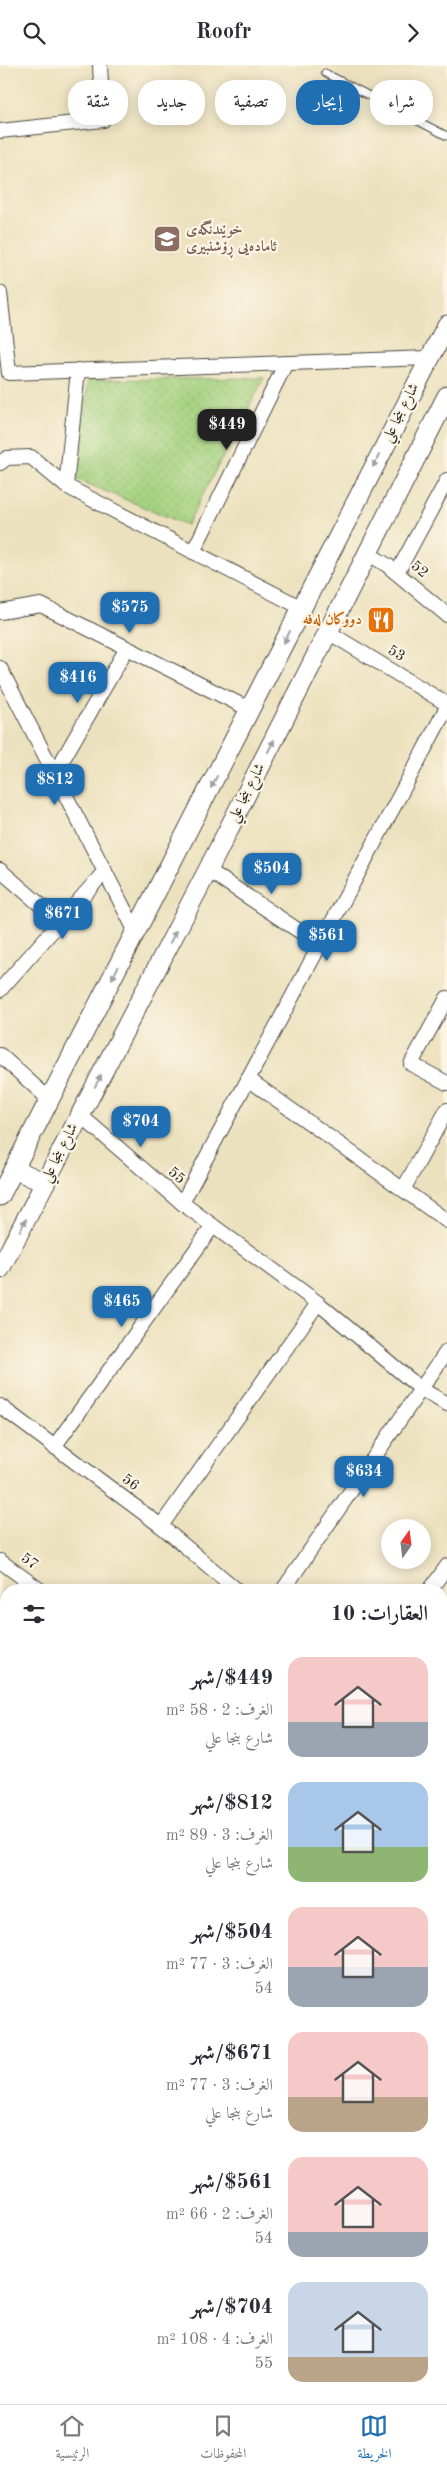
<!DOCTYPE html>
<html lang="ar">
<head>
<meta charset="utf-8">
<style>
  :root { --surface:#fff; --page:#f2f2f3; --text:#2b2b33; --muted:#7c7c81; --line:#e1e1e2; --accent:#1f6fb2 }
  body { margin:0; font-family:"Old Standard TT",Amiri,serif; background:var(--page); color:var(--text); direction:rtl; height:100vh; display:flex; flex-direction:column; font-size:19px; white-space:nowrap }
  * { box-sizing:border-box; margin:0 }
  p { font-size:16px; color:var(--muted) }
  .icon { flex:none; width:28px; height:28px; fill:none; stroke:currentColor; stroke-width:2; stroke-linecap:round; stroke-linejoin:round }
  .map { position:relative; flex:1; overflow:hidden; direction:ltr }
  .drawer { position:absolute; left:0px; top:1519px; width:448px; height:821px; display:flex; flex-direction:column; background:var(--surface); border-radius:20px 20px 0 0; box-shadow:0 2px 12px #0003; direction:rtl }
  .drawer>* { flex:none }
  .hud { position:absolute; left:15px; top:15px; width:418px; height:45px; direction:rtl; display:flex; gap:10px }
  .needle { width:32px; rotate:14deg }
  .fabs { position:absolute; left:381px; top:1454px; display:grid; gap:10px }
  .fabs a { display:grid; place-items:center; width:50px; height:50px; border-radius:50%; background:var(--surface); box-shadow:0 2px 12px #0003; font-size:25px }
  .price { position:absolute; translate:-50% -42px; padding:0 11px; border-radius:10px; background:var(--accent); color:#fff; font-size:16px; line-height:32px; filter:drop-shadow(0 1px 2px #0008) }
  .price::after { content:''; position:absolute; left:50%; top:30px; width:15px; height:11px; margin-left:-8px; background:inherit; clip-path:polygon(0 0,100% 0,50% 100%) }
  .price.on { background:#222; color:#fff }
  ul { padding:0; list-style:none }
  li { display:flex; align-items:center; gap:15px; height:125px; padding:0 20px }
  li span { display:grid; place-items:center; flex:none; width:140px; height:100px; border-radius:15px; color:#555 }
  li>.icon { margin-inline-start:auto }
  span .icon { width:60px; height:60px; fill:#fffc; stroke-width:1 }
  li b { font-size:21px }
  h2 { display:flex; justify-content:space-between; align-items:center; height:60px; padding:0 20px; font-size:21px }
  .chip { padding:0 18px; border-radius:20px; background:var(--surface); box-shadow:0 2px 12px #0003; font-size:18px; line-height:45px }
  .chip.on { background:var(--accent); color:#fff }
  header { display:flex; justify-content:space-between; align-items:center; height:65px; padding:0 20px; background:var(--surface); font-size:22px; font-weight:800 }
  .dock { display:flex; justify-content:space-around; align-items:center; height:70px; border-top:1px solid var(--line); background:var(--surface); font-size:14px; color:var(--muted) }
  .dock a { display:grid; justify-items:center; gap:2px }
  .dock .on { color:var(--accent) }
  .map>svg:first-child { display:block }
</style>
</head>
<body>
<header><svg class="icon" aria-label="forward" viewBox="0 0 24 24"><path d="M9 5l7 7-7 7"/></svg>Roofr<svg class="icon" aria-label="search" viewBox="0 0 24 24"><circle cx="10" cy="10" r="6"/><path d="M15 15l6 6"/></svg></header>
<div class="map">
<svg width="447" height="2339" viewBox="0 0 447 2339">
  <defs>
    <pattern id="garden-dots" width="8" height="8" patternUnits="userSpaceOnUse" patternTransform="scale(1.25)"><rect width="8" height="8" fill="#a5d280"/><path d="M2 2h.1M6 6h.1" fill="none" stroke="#8eb46f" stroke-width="1.8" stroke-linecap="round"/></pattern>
  </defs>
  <rect width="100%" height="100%" fill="#fcf5e5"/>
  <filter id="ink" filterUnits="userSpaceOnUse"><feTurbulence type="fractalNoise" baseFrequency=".02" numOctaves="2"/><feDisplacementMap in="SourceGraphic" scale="10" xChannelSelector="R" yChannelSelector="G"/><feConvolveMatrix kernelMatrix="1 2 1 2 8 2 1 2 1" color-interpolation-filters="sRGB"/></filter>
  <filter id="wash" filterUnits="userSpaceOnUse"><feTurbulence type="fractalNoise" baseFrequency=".0096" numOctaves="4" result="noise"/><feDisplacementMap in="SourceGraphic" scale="20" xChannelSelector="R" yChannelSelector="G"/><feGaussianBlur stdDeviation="1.12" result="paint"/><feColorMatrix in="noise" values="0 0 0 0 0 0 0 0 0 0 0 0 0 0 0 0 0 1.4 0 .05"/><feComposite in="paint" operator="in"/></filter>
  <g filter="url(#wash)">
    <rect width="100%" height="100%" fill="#ece1be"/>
    <polygon fill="url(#garden-dots)" stroke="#687e56" points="264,313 187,460 76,414 88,315"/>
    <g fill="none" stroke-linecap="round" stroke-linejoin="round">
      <g stroke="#6cb4e4" stroke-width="5">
        <polyline points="441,2282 447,2280"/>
        <polyline points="27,2339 62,2334"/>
      </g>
    </g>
  </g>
  <g filter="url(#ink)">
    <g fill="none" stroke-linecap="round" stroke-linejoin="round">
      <g stroke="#484641" stroke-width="9">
        <polyline id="service" points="325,8 447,71"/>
      </g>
      <g stroke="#484641" stroke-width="16">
        <g id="minor">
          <polyline points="0,66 103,55 100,0"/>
          <polyline points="0,228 9,308 428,293"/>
          <polyline points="0,398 7,393 31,392 66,421 302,543"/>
          <polyline points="66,421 78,305"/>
          <polyline points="193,487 286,298"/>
          <polyline points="367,488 387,500 447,550"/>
          <polyline points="397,508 447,415"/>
          <polyline points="0,547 41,540 251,645"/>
          <polyline points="328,567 447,639"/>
          <polyline points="0,603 136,867"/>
          <polyline points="55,708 127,583"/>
          <polyline points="0,805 60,857"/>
          <polyline points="208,805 320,880"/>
          <polyline points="0,925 105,806"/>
          <polyline points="447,933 411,999 447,1018"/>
          <polyline points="0,990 50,1035"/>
          <polyline points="248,1014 447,1156"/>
          <polyline points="80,1050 182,1138 318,1238 421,1324 447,1339"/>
          <polyline points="404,1123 447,1045"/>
          <polyline points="182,1138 447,642"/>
          <polyline points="0,1341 161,1461 237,1525"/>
          <polyline points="54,1382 213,1161"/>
          <polyline points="161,1461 318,1238"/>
          <polyline points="0,1496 40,1525"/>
          <polyline points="283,1525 447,1286"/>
          <polyline points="430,1525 447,1501"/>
          <polyline points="441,1648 447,1652"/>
          <polyline points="0,1658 6,1662"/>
          <polyline points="441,1807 447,1812"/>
          <polyline points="0,1818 6,1823"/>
          <polyline points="0,1915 6,1907"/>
          <polyline points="441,2001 447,1993"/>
          <polyline points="0,2135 6,2127"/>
          <polyline points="441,2223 447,2214"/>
          <polyline points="0,2306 6,2311"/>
        </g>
      </g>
      <g stroke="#484641" stroke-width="21">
        <g id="secondary">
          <polyline points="14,1104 45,1118"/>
          <polyline points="0,1131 447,260"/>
          <polyline points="0,1204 208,805 447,331"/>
        </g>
      </g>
      <use href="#service" stroke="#fff" stroke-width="7"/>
      <use href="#minor" stroke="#fff" stroke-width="14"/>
      <use href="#secondary" stroke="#fff" stroke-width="19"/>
    </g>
    <defs><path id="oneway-solid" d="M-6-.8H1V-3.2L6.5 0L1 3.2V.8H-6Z" transform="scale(1.25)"/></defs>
    <g fill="#a0a0a0">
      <use href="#oneway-solid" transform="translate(376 396) rotate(117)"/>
      <use href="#oneway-solid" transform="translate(287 572) rotate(117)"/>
      <use href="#oneway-solid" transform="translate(271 681) rotate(-63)"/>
      <use href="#oneway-solid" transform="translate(214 717) rotate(117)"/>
      <use href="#oneway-solid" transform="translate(173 872) rotate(-62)"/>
      <use href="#oneway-solid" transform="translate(115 908) rotate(117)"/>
      <use href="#oneway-solid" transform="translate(98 1016) rotate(-62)"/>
      <use href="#oneway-solid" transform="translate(23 1160) rotate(-62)"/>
    </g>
  </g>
  <defs>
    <g id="school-square" transform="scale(1.4375)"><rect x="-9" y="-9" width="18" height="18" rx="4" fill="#8d6e63" stroke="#fcf5e5"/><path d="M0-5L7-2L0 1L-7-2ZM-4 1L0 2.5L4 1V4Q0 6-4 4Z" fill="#fff"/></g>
    <g id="restaurant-square" transform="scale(1.4375)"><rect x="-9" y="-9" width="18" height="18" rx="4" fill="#e8710a" stroke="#fcf5e5"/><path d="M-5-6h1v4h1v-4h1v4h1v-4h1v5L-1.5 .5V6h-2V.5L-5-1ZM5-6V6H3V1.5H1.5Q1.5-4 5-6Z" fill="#fff"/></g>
  </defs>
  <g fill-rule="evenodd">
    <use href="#school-square" x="167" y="174"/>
    <use href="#restaurant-square" x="381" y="555"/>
  </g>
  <g text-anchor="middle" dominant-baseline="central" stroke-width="4.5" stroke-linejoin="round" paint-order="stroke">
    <g font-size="15" font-weight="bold" fill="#785e54" stroke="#fcf5e5" text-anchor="start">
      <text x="186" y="165">خوێندنگەی<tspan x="186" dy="17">ئامادەیی ڕۆشنبیری</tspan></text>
    </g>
    <g font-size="15" fill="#2b2b2b" stroke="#fcf5e5">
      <text transform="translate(401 348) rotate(-63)">شارع بنجا علي</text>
      <text transform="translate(419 505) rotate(40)">52</text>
      <text transform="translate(396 589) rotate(31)">53</text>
      <text transform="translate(247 728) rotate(-63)">شارع بنجا علي</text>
      <text transform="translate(60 1088) rotate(-63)">شارع بنجا علي</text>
      <text transform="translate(176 1111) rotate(41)">55</text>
      <text transform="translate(130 1418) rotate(37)">56</text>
      <text transform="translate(29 1497) rotate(36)">57</text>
    </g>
    <g font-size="15" font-weight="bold" fill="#c56008" stroke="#fcf5e5" text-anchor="end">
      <text x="362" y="555">دووكان لەفە</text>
    </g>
  </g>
</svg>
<div class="fabs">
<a><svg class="needle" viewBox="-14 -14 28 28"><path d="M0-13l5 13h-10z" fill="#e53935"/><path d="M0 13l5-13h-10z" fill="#7c7c81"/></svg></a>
</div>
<b class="price on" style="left:227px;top:386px">$449</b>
<b class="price" style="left:130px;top:569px">$575</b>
<b class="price" style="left:78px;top:639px">$416</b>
<b class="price" style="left:55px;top:741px">$812</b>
<b class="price" style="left:272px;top:830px">$504</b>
<b class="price" style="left:63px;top:875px">$671</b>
<b class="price" style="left:327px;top:897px">$561</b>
<b class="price" style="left:141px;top:1083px">$704</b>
<b class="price" style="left:122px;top:1263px">$465</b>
<b class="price" style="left:364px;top:1433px">$634</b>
<div class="hud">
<a class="chip">شراء</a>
<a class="chip on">إيجار</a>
<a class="chip">تصفية</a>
<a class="chip">جديد</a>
<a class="chip">شقة</a>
</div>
<section class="drawer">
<h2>العقارات: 10<svg class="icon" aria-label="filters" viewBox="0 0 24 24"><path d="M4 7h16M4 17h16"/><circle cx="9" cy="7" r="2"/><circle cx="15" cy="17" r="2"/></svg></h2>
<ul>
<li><span style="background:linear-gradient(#f6c9c9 65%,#9aa5b1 0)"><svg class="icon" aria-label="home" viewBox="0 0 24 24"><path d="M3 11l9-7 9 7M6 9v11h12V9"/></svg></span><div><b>$449/شهر</b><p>الغرف: 2 · 58 m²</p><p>شارع بنجا علي</p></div></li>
<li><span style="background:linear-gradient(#a9c7e8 65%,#8fb573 0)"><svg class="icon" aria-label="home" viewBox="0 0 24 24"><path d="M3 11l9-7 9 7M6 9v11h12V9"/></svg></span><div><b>$812/شهر</b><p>الغرف: 3 · 89 m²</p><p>شارع بنجا علي</p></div></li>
<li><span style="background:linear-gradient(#f6c9c9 60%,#9aa5b1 0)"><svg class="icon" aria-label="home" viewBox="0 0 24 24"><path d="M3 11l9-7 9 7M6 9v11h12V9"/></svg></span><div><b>$504/شهر</b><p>الغرف: 3 · 77 m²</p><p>54</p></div></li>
<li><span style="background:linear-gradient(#f6c9c9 65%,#b9a48a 0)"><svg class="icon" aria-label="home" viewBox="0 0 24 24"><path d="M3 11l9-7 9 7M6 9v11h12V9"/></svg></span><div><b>$671/شهر</b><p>الغرف: 3 · 77 m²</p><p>شارع بنجا علي</p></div></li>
<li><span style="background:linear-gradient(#f6c9c9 75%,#9aa5b1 0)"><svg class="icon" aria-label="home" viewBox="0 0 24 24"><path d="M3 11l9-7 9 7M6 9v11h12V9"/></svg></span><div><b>$561/شهر</b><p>الغرف: 2 · 66 m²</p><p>54</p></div></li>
<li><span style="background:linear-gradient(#c9d6e8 75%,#b9a48a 0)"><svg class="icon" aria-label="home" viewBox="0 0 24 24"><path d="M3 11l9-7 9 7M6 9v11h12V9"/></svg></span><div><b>$704/شهر</b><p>الغرف: 4 · 108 m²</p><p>55</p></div></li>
</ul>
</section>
</div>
<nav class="dock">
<a class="on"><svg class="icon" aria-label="map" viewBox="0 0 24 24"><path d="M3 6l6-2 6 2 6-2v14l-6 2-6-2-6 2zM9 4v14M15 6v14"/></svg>الخريطة</a>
<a><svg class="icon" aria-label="saved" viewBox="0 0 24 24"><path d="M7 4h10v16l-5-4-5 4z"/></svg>المحفوظات</a>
<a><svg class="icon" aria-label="home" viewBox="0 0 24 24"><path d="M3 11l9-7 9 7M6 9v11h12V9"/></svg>الرئيسية</a>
</nav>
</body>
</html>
